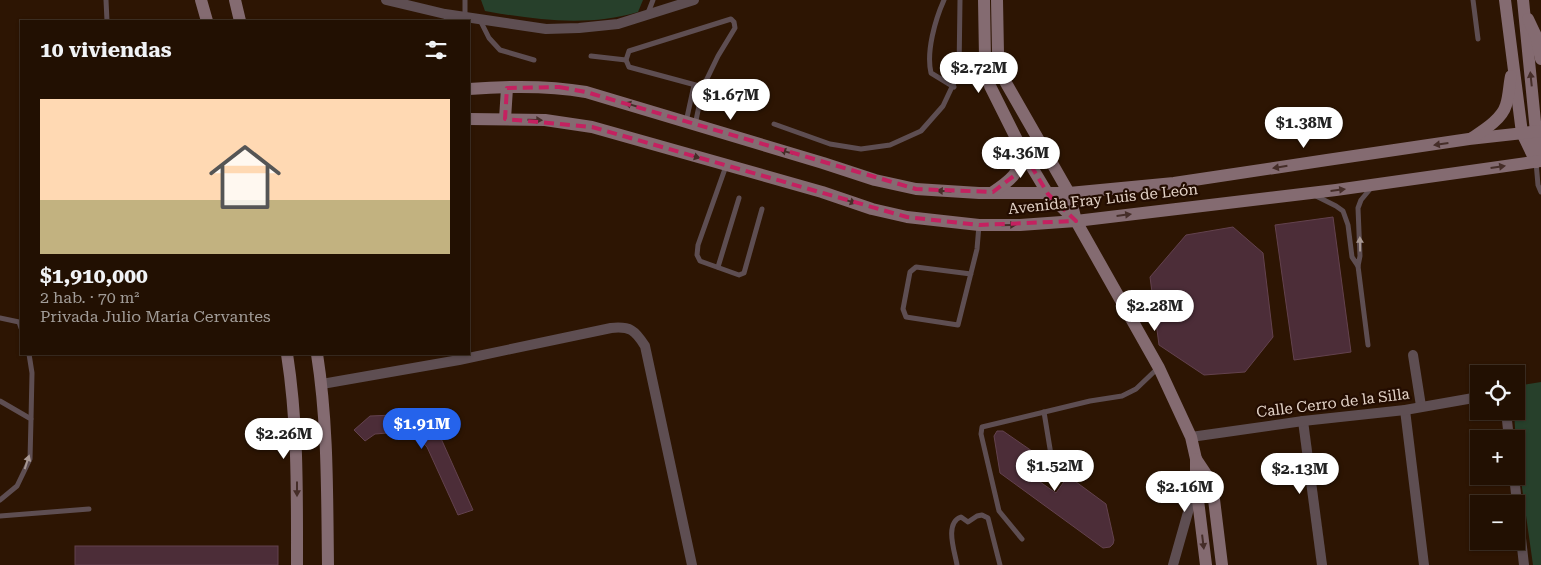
<!DOCTYPE html>
<html lang="es">
<head>
<meta charset="utf-8">
<style>
  :root { --surface:#221002; --page:#2e1e11; --text:#f1f3f6; --muted:#a29d99; --line:#3f3024; --accent:#2563eb }
  body { margin:0; font-family:"Roboto Serif",serif; background:var(--page); color:var(--text); height:100vh; display:flex; flex-direction:column; font-size:19px; white-space:nowrap }
  * { box-sizing:border-box; margin:0 }
  p { font-size:16px; color:var(--muted) }
  .icon { flex:none; width:28px; height:28px; fill:none; stroke:currentColor; stroke-width:2; stroke-linecap:round; stroke-linejoin:round }
  .map { position:relative; flex:1; overflow:hidden }
  .details { position:absolute; left:20px; top:20px; width:450px; height:335px; display:flex; flex-direction:column; background:var(--surface); border-radius:0px; box-shadow:0 1px 4px #0004,0 0 0 1px var(--line) }
  .details>* { flex:none }
  .tools { position:absolute; left:1470px; top:365px; display:grid; gap:10px }
  .tools a { display:grid; place-items:center; width:55px; height:55px; border-radius:0px; background:var(--surface); box-shadow:0 1px 4px #0004,0 0 0 1px var(--line); font-size:25px }
  .price { position:absolute; translate:-50% -42px; padding:0 11px; border-radius:18px; background:#fff; color:#222; font-size:16px; line-height:32px; filter:drop-shadow(0 1px 2px #0008) }
  .price::after { content:''; position:absolute; left:50%; top:30px; width:15px; height:11px; margin-left:-8px; background:inherit; clip-path:polygon(0 0,100% 0,50% 100%) }
  .price.on { background:var(--accent); color:#fff }
  ul { padding:0; list-style:none }
  li { display:grid; align-content:center; gap:10px; height:265px; padding:0 20px }
  li+li { border-top:1px solid var(--line) }
  li span { display:grid; place-items:center; height:155px; border-radius:0px; color:#555 }
  li>.icon { margin-inline-start:auto }
  span .icon { width:90px; height:90px; fill:#fffc; stroke-width:1 }
  li b { font-size:21px }
  h2 { display:flex; justify-content:space-between; align-items:center; height:60px; padding:0 20px; font-size:21px }
  .map>svg:first-child { display:block }
</style>
</head>
<body>
<div class="map">
<svg width="1541" height="565" viewBox="0 0 1541 565">
  <rect width="100%" height="100%" fill="#2d1503"/>
  <g fill="#27402b">
    <path d="M481,0H643L638,12C588,27 536,20 485,11Z"/>
    <polygon points="1541,382 1541,565 1533,565 1516,445 1514,411 1516,411 1516,386"/>
  </g>
  <g fill="#4c2d38" stroke="#63424e">
    <polygon points="1333,217 1351,352 1294,360 1275,225"/>
    <polygon points="1233,227 1263,253 1273,337 1245,372 1204,375 1159,345 1150,277 1186,235"/>
    <polygon points="417,414 439,434 473,510 458,515 427,447 412,431 375,434 365,441 354,430 370,416"/>
    <polygon points="997,431 1003,431 1042,458 1030,475 1056,493 1068,476 1106,504 1114,540 1113,544 1110,547 1103,548 1000,473 994,436"/>
    <rect x="75" y="546" width="203" height="19"/>
  </g>
  <g fill="none" stroke-linecap="round" stroke-linejoin="round">
    <g stroke="#5e4e52" stroke-width="5">
      <polyline points="106,0 107,21"/>
      <path d="M944,0C935,20 926,52 931,73L954,87"/>
      <polyline points="1473,0 1478,39"/>
      <polyline points="648,13 653,0"/>
      <polyline points="465,17 465,0"/>
      <polygon points="731,19 734,22 735,28 718,56 703,87 629,67 626,60 629,51"/>
      <polyline points="480,20 489,38 500,50 534,60"/>
      <polyline points="591,56 626,60"/>
      <polyline points="686,122 694,85"/>
      <polyline points="774,124 830,144 861,149 890,145 921,131 943,106 959,72 960,0"/>
      <polyline points="695,125 703,87"/>
      <polyline points="1536,162 1538,185 1541,192"/>
      <polyline points="726,166 698,245 697,255 700,261 739,275 744,273 762,209"/>
      <polyline points="1314,195 1336,206 1343,211 1348,225 1352,257 1358,266 1360,256 1358,208 1361,200 1371,188"/>
      <polyline points="1358,266 1368,345"/>
      <polyline points="718,267 739,198"/>
      <polyline points="971,274 916,267 910,272 903,309 906,317 958,325 977,249 979,225"/>
      <polyline points="0,318 19,322 21,328"/>
      <polyline points="29,354 32,373 31,419"/>
      <polyline points="0,401 31,419 30,459 17,486 0,500"/>
      <polyline points="1044,412 1053,467"/>
      <polyline points="0,516 89,509"/>
      <polyline points="1022,539 999,511 981,434 982,427 1090,401 1122,396 1136,389 1158,368"/>
      <path d="M957,565C955,552 944,523 961,517L968,522L977,516L982,515L988,518L1000,565"/>
    </g>
    <g stroke="#5e4e52" stroke-width="10">
      <polyline points="386,0 445,14 546,29 579,28 618,24 694,0"/>
      <polyline points="1413,355 1421,406"/>
      <path d="M322,384L459,360L611,328C630,326 635,330 645,346L692,565"/>
      <polyline points="1405,410 1424,565"/>
      <polyline points="1506,411 1509,439"/>
      <polyline points="1303,421 1322,565"/>
      <polyline points="1191,437 1303,421 1405,410 1479,397"/>
      <polyline points="1514,476 1524,565"/>
      <polyline points="1173,565 1196,484 1212,483"/>
    </g>
    <g stroke="#846b71" stroke-width="12">
      <polyline points="201,0 207,21"/>
      <polyline points="235,0 240,21"/>
      <polyline points="984,0 985,58 990,86 1024,154 1048,194 1076,221"/>
      <polyline points="997,0 998,53 1002,76 1069,193 1076,221 1159,368 1191,437 1196,459 1196,484 1206,565"/>
      <polyline points="1505,0 1522,133 1536,162"/>
      <polyline points="1523,0 1536,132 1536,159"/>
      <polyline points="1528,19 1536,36 1541,59"/>
      <path d="M469,89C508,86 547,85 586,92L823,163L875,180L916,189L979,193H1069L1174,183L1327,160L1469,139L1541,131"/>
      <polyline points="469,119 545,120 592,127 822,192 872,209 907,217 979,225 1020,225 1076,221 1336,190 1541,161"/>
      <polyline points="505,119 507,88"/>
      <path d="M1472,138C1484,130 1502,119 1506,105C1509,96 1509,85 1511,76"/>
      <path d="M993,192C1011,180 1018,174 1024,154"/>
      <path d="M287,354C298,424 297,494 297,565"/>
      <path d="M317,354C328,424 327,494 328,565"/>
      <polyline points="1196,459 1212,483 1222,565"/>
    </g>
  </g>
  <defs><path id="oneway-solid" d="M-6-.8H1V-3.2L6.5 0L1 3.2V.8H-6Z" transform="scale(1.25)"/></defs>
  <g fill="#452d28">
    <use href="#oneway-solid" transform="translate(1531 79) rotate(-96)"/>
    <use href="#oneway-solid" transform="translate(632 105) rotate(-163)"/>
    <use href="#oneway-solid" transform="translate(535 120) rotate(2)"/>
    <use href="#oneway-solid" transform="translate(1441 144) rotate(172)"/>
    <use href="#oneway-solid" transform="translate(787 152) rotate(-164)"/>
    <use href="#oneway-solid" transform="translate(693 156) rotate(16)"/>
    <use href="#oneway-solid" transform="translate(1280 167) rotate(171)"/>
    <use href="#oneway-solid" transform="translate(1498 167) rotate(-8)"/>
    <use href="#oneway-solid" transform="translate(1338 190) rotate(-7)"/>
    <use href="#oneway-solid" transform="translate(944 191) rotate(-177)"/>
    <use href="#oneway-solid" transform="translate(849 201) rotate(18)"/>
    <use href="#oneway-solid" transform="translate(1124 215) rotate(-7)"/>
    <use href="#oneway-solid" transform="translate(1009 225) rotate(-1)"/>
    <use href="#oneway-solid" transform="translate(297 489) rotate(90)"/>
    <use href="#oneway-solid" transform="translate(1203 542) rotate(83)"/>
  </g>
  <g fill="#a79792">
    <use href="#oneway-solid" transform="translate(1360 244) rotate(-91)"/>
    <use href="#oneway-solid" transform="translate(27 462) rotate(-72)"/>
  </g>
  <path fill="none" stroke="#c42160" stroke-width="4" stroke-dasharray="10 6" stroke-linejoin="round" d="M559,87L586,92L916,189L993,192L1015,175L1024,154L1048,194L1076,221L979,225L907,217L592,127L505,119L507,88Z"/>
  <g text-anchor="middle" dominant-baseline="central" stroke-width="4.5" stroke-linejoin="round" paint-order="stroke">
    <g font-size="15" fill="#e3d3c7" stroke="#230c00">
      <text transform="translate(1103 199) rotate(-6)">Avenida Fray Luis de León</text>
      <text transform="translate(1333 403) rotate(-7)">Calle Cerro de la Silla</text>
    </g>
  </g>
</svg>
<div class="tools">
<a><svg class="icon" aria-label="locate" viewBox="0 0 24 24"><circle cx="12" cy="12" r="6"/><path d="M12 2v4M12 18v4M2 12h4M18 12h4"/></svg></a>
<a>+</a>
<a>−</a>
</div>
<b class="price" style="left:979px;top:94px">$2.72M</b>
<b class="price" style="left:731px;top:121px">$1.67M</b>
<b class="price" style="left:1304px;top:149px">$1.38M</b>
<b class="price" style="left:1021px;top:179px">$4.36M</b>
<b class="price" style="left:1155px;top:332px">$2.28M</b>
<b class="price on" style="left:422px;top:450px">$1.91M</b>
<b class="price" style="left:284px;top:460px">$2.26M</b>
<b class="price" style="left:1055px;top:492px">$1.52M</b>
<b class="price" style="left:1300px;top:495px">$2.13M</b>
<b class="price" style="left:1185px;top:513px">$2.16M</b>
<section class="details">
<h2>10 viviendas<svg class="icon" aria-label="filters" viewBox="0 0 24 24"><path d="M4 7h16M4 17h16"/><circle cx="9" cy="7" r="2"/><circle cx="15" cy="17" r="2"/></svg></h2>
<ul>
<li><span style="background:linear-gradient(#ffd9b3 65%,#c2b280 0)"><svg class="icon" aria-label="home" viewBox="0 0 24 24"><path d="M3 11l9-7 9 7M6 9v11h12V9"/></svg></span><div><b>$1,910,000</b><p>2 hab. · 70 m²</p><p>Privada Julio María Cervantes</p></div></li>
</ul>
</section>
</div>
</body>
</html>
